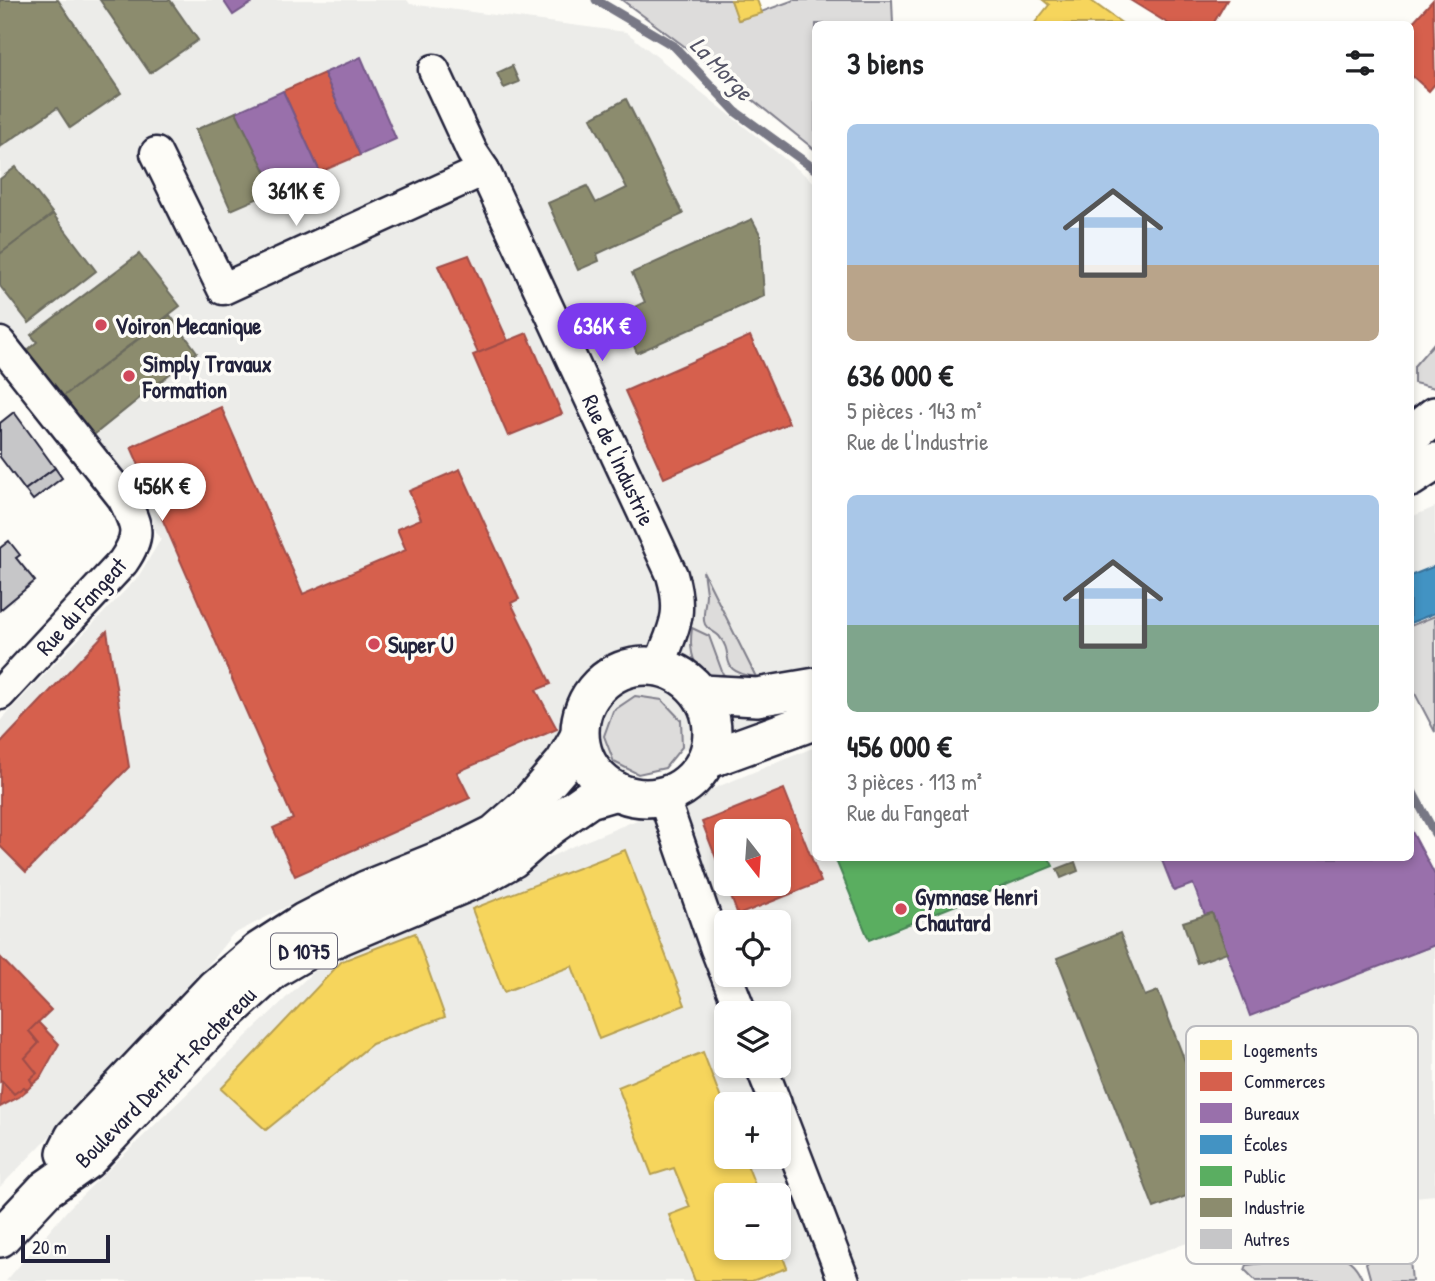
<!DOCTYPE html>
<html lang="fr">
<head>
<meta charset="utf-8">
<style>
  :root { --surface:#fff; --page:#f6f6f6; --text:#202124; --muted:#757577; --accent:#7c3aed }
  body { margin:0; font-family:"Patrick Hand",sans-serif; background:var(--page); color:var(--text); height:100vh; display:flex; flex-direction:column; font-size:26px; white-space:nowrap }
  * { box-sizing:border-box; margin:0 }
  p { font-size:23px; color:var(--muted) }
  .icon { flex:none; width:38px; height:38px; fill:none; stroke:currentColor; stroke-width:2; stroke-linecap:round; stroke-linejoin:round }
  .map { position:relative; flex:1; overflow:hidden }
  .drawer { position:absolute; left:812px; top:21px; width:602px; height:840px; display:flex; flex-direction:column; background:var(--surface); border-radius:10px; box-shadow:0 4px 10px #0003 }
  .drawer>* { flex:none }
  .needle { width:46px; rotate:163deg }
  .tools { position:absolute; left:714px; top:819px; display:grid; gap:14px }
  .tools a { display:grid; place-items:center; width:77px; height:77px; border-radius:10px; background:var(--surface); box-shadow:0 4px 10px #0003; font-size:35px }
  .scale { position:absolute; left:21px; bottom:18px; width:89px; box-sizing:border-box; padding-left:7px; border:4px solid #22223b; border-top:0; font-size:19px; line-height:24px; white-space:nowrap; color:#22223b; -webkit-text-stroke:5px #fdfcf7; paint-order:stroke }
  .price { position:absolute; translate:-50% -60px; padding:0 16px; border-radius:24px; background:#fff; color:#222; font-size:23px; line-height:46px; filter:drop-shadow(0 2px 4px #0008) }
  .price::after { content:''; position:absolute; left:50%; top:42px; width:21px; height:16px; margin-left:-10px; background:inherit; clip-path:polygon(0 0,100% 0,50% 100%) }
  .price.selected { background:var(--accent); color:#fff }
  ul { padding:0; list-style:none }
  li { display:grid; align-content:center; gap:14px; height:371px; padding:0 35px }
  li span { display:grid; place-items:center; height:217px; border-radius:10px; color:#555 }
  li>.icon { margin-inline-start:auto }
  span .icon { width:126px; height:126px; fill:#fffc; stroke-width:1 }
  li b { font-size:30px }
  h2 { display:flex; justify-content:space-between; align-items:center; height:84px; padding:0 35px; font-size:30px }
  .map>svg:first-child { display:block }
</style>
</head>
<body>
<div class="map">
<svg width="1435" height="1281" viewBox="0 0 1435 1281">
  <rect width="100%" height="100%" fill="#fdfcf7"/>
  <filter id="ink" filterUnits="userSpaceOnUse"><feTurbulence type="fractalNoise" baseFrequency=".0143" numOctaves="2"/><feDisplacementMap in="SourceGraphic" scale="14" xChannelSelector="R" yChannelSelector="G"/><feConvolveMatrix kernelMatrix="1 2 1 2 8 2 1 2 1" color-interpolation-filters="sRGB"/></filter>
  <g filter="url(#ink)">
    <g fill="#ecece9" fill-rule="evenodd">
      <polygon points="0,0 407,0 410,4 626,32 815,183 815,692 738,728 305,897 232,935 169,1014 0,1187 0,721 138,577 161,539 103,452 92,449 0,328"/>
      <polygon points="1435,507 1435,614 1411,624 1411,517"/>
      <path d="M815,747L816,858H1410L1411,828L1435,875V1195L1221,1216L1193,1241L1077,1281H6L70,1207L318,967L571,847ZM726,831H779V884H726ZM726,922H779V975H726ZM726,1013H779V1066H726ZM726,1104H779V1157H726ZM726,1195H779V1248H726Z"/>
    </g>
    <g fill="#dddcdb" stroke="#807f8b" stroke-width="2">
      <polygon points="622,0 731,0 739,20 794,0 892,0 893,24 816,24 815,150 707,63"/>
      <polygon points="1435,342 1435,388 1414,383 1414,366"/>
      <path d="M703,571L756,677C714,670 737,657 719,636C714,631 705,629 704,621C703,612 706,602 706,593C705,586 704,578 703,571Z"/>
      <polygon points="1435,616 1435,732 1411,686 1410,626"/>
      <path d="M692,628L709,636L723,674L742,687C705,678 686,671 692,628Z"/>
      <polygon points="635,696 662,700 681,720 682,747 665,768 638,774 614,762 604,736 613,711"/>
      <polygon points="1409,1250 1412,1281 1371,1281 1366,1263 1373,1255"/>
      <path d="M1337,1254C1351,1259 1358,1268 1363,1281H1256L1245,1270L1247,1265Z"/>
    </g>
    <g fill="#f6d55c" stroke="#b69f52" stroke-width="2">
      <polygon points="731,0 757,0 762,13 738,20"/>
      <polygon points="1043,0 1090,0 1123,24 1034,24 1049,5"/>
      <polygon points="625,850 685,1005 599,1039 572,966 504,992 472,909"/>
      <polygon points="415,933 445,1017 372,1044 266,1130 221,1089 342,961"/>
      <polygon points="703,1052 726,1112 726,1157 744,1157 759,1195 726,1195 726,1248 779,1247 787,1268 752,1281 695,1281 669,1215 690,1207 674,1168 652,1175 618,1087"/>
    </g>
    <g fill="#d6604d" stroke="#a04d48" stroke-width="2">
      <polygon points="1130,0 1227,0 1213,24 1169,24"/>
      <polygon points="1433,0 1435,84 1429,91 1410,74 1410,25"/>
      <polygon points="324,73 360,155 320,172 283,91"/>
      <polygon points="469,255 508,341 478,353 438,266"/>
      <polygon points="527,333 562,414 508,436 473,355"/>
      <polygon points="750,336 789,423 664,478 625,391"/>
      <polygon points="221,407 303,594 406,550 397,529 421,519 409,491 460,469 519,599 511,603 551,684 536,690 557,729 457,772 470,798 295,876 273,828 293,819 131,447"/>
      <polygon points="107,631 129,767 26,872 0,846 0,744"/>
      <polygon points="784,789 821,882 738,915 726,884 779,884 779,831 726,831 726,884 702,822"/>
      <polygon points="0,957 51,1010 29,1031 39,1043 25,1058 37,1073 30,1079 33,1084 27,1090 24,1087 14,1094 2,1081 0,1082"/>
      <polygon points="38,1022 59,1044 40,1078 33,1084 30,1079 37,1073 25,1058 39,1043 29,1031"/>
      <polygon points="2,1081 14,1094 24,1087 27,1090 19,1097 0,1107"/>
    </g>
    <g fill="#9970ab" stroke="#755989" stroke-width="2">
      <polygon points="223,0 256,0 233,15"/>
      <polygon points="361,57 396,139 360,155 324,73"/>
      <polygon points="283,91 320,172 275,191 236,112"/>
      <polygon points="1410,828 1435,875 1435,945 1250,1016 1212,913 1205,915 1193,884 1174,891 1161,858 1410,858"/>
    </g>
    <polygon fill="#4393c3" stroke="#39719a" stroke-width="2" points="1435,566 1435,613 1410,623 1410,576"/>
    <polygon fill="#5aae61" stroke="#498456" stroke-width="2" points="835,858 1049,858 1053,866 869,940"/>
    <g fill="#8c8c6e" stroke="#6c6c5f" stroke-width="2">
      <polygon points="0,0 58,0 121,93 70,128 57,108 0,147"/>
      <polygon points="100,0 170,0 198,40 150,73"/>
      <polygon points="512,66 519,82 504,88 497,73"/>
      <polygon points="626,99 683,214 597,254 599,261 578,270 548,203 587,186 596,203 627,188 591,118"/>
      <polygon points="236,112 275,191 231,210 195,130"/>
      <polygon points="16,167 53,214 0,254 0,179"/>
      <polygon points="53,214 96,271 29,323 0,286 0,254"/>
      <polygon points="752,219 760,234 764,296 637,353 620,314 645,302 632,273"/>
      <polygon points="139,254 180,306 60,399 24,353 37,342 31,335"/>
      <polygon points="170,315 197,352 90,438 60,399"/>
      <polygon points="1075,862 1078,871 1061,878 1057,869"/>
      <polygon points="1212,913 1227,952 1197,963 1183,922"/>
      <polygon points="1120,933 1145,996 1158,991 1206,1116 1281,1088 1305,1152 1154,1208 1057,958"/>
    </g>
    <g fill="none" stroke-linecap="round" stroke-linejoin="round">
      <g stroke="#787885" stroke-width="9">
        <polyline points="596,0 674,46 736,112 816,170"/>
        <polyline points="1410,787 1435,834"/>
      </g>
    </g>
    <g fill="#c6c6c8" stroke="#22223b" stroke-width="2">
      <polygon points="14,412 55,468 25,490 0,457 0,423"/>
      <polygon points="55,468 62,478 33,500 25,490"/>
      <polygon points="9,541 20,555 16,558 35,581 0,610 0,548"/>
    </g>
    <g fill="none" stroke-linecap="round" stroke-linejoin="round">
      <g stroke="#22223b" stroke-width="35">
        <g id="minor">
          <path d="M434,70L472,152L484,170L672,575C684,617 673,628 659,666"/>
          <polyline points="156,153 223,289 484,170"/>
          <path d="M0,343L123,498C137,527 142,534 123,562L0,694"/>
          <polyline points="663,796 716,949 741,1013"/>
          <polyline points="761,1066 776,1104"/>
          <polyline points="779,1112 844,1281"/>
        </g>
      </g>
      <g stroke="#22223b" stroke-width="42">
        <g id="major">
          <polyline points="1410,436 1435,416"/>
          <polyline points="1410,478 1435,462"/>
          <circle cx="646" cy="732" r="66"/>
          <polyline points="701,694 757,697 816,687"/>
          <polyline points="706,760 816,720"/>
          <polyline points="66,1153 74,1137 215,988 259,951 304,922 366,890 455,854 495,834 528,805 564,763 579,737"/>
          <polyline points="0,1238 46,1189 87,1160 214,1024 273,970 307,950 478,878 512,859 549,827 589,799 616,791"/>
        </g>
      </g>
      <use href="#minor" stroke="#fdfcf7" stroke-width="30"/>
      <use href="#major" stroke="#fdfcf7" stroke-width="37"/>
    </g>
  </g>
  <g fill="#d1495b" stroke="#fdfcf7" stroke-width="2.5">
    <circle cx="101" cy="325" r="7"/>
    <circle cx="129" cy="376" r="7"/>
    <circle cx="374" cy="644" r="7"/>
    <circle cx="901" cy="909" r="7"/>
  </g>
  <g text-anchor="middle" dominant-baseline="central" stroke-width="7" stroke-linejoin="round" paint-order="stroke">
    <rect fill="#fdfcf7" stroke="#646373" stroke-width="2" x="271" y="933.5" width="66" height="35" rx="5"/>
    <g font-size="21" font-weight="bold" fill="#22223b">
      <text x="304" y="951">D 1075</text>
    </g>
    <g font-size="23" font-weight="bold" fill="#22223b" stroke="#fdfcf7" text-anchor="start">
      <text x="115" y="325">Voiron Mecanique</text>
      <text x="143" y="363">Simply Travaux<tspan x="143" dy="26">Formation</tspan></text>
      <text x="388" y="644">Super U</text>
      <text x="915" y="896">Gymnase Henri<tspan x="915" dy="26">Chautard</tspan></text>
    </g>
    <g font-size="23" fill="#22223b" stroke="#fdfcf7">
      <text transform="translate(619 460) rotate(65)">Rue de l'Industrie</text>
      <text transform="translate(81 606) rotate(-48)">Rue du Fangeat</text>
      <text transform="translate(165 1077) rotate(-45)">Boulevard Denfert-Rochereau</text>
    </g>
    <g font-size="24" font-style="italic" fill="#545466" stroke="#fdfcf7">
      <text transform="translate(722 68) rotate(46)">La Morge</text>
    </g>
  </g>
  <rect x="1186" y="1026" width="232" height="238" rx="10" fill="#fdfcf7" stroke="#bbbbbf" stroke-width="2"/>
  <rect x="1200" y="1040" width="32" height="20" fill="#f6d55c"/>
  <rect x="1200" y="1072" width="32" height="19" fill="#d6604d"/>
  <rect x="1200" y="1103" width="32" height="20" fill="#9970ab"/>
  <rect x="1200" y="1135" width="32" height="19" fill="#4393c3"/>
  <rect x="1200" y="1166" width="32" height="20" fill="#5aae61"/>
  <rect x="1200" y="1198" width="32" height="19" fill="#8c8c6e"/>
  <rect x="1200" y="1229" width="32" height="20" fill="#c6c6c8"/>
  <g font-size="19" fill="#22223b">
    <text x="1244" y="1057">Logements</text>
    <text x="1244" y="1088">Commerces</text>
    <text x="1244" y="1120">Bureaux</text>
    <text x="1244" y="1151">Écoles</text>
    <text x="1244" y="1183">Public</text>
    <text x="1244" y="1214">Industrie</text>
    <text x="1244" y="1246">Autres</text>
  </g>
</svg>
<div class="tools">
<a><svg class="needle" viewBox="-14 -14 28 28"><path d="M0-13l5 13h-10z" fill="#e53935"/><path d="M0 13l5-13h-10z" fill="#757577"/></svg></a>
<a><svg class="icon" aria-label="locate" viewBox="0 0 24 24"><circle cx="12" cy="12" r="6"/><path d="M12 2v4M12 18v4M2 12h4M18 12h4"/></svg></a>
<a><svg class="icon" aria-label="layers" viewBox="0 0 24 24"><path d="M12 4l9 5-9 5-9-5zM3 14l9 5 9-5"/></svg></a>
<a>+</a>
<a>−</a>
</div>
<div class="scale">20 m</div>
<b class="price" style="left:296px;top:228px">361K €</b>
<b class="price selected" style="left:602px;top:363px">636K €</b>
<b class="price" style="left:162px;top:523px">456K €</b>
<section class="drawer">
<h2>3 biens<svg class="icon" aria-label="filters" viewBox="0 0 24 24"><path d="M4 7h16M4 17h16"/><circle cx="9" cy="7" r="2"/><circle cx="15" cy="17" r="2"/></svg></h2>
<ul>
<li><span style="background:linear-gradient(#a9c7e8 65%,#b9a48a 0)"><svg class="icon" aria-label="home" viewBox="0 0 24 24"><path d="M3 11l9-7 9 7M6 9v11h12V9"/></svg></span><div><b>636 000 €</b><p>5 pièces · 143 m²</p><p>Rue de l'Industrie</p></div></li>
<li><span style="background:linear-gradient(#a9c7e8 60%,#7fa58c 0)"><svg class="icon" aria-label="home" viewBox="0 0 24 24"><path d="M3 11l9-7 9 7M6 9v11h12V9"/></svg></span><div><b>456 000 €</b><p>3 pièces · 113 m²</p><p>Rue du Fangeat</p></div></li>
</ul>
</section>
</div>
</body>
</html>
